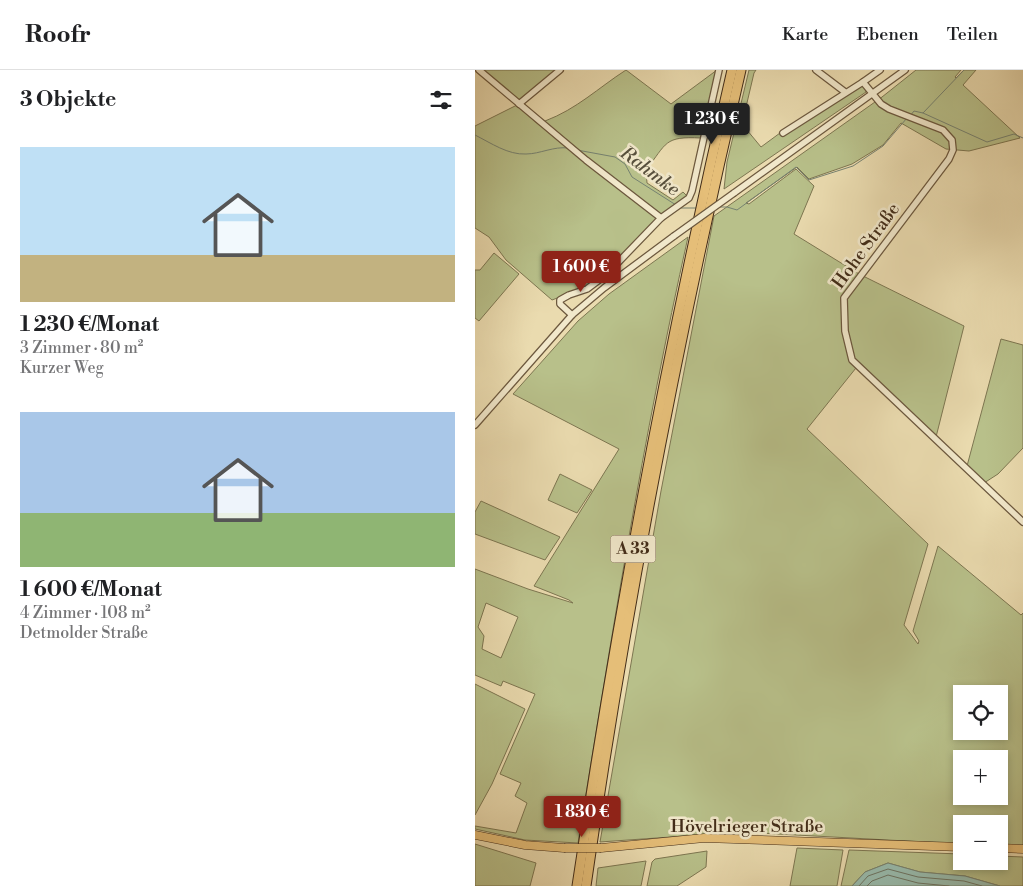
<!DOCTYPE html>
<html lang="de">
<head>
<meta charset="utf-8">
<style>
  :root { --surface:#fff; --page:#f2f2f2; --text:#202124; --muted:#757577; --line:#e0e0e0; --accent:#8f2418 }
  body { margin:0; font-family:"Libre Bodoni",serif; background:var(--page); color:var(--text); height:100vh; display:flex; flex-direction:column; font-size:19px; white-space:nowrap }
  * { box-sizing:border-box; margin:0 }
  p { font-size:16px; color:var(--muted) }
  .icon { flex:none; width:28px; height:28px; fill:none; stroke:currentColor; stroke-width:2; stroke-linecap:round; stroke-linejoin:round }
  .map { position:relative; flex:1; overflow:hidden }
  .drawer { display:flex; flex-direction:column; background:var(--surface); width:475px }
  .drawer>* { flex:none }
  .fabs { position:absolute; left:478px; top:615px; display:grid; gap:10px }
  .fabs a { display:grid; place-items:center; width:55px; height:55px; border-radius:0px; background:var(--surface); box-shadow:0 2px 8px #0003; font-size:25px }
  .price { position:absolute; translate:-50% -42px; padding:0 11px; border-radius:5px; background:var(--accent); color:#fff; font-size:16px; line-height:32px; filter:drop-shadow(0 1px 2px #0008) }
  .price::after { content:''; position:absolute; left:50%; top:30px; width:15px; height:11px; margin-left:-8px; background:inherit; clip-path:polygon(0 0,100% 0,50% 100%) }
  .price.active { background:#222; color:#fff }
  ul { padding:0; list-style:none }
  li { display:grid; align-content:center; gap:10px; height:265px; padding:0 20px }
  li span { display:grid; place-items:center; height:155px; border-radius:0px; color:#555 }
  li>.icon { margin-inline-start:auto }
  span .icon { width:90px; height:90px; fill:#fffc; stroke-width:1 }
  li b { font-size:21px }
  h2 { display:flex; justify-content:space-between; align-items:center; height:60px; padding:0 20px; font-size:21px }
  header { display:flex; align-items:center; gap:30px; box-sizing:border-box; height:70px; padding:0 25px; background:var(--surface); border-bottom:1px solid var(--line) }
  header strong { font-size:24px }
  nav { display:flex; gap:28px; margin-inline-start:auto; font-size:18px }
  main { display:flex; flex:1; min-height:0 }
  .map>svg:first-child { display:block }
</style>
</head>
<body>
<header>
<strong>Roofr</strong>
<nav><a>Karte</a><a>Ebenen</a><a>Teilen</a></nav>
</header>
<main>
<section class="drawer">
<h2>3 Objekte<svg class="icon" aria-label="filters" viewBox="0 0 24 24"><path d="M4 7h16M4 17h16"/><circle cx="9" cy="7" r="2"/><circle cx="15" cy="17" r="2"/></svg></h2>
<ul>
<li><span style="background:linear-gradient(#bfe0f5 70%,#c2b280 0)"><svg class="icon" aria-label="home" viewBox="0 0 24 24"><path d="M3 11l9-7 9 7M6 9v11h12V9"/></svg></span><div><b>1 230 €/Monat</b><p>3 Zimmer · 80 m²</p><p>Kurzer Weg</p></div></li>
<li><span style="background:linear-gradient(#a9c7e8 65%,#8fb573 0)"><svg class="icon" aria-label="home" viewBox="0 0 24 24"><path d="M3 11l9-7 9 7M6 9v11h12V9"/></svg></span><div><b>1 600 €/Monat</b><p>4 Zimmer · 108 m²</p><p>Detmolder Straße</p></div></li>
</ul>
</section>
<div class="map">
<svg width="548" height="816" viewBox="0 0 548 816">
  <rect width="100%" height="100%" fill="#eadbaf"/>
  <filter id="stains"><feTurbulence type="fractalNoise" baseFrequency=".004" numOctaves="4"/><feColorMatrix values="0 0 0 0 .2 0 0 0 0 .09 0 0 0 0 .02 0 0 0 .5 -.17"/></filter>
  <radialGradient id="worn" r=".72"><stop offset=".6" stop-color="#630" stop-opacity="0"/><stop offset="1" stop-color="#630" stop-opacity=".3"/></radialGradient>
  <g fill="#b8c08a" stroke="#7d7651" fill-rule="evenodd">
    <polygon points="8,0 81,0 44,31"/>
    <path d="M151,0L196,34L242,0L226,68C189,66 192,73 171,100L172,113L198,130L208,122L212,126L179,153L114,216L77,230L31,190L14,167L0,158V56L42,35L64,55L72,53L70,51C102,39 123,18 151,0Z"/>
    <polygon points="274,0 281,0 279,3 267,54 286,77 305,63 308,66 387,16 390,18 391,22 249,119 252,92"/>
    <path d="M441,0H486L480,7L481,8L489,0H501L488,15L545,68L494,81L471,79L426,53L408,75L377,94L334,109L322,97L271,133L274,134L321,99L339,116L319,164L384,204L489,256L461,367L385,293L332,359L453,474L429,555L443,574L444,571L438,561L463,476L546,545L548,543V777L524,776V754H486V774L266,762L125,772L186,421L239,146L407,27ZM486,624H524V661H486ZM486,689H524V726H486Z"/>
    <path d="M213,167C168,368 136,570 103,773L50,770L0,759V756L41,763L52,733L40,726L46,713L25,704L60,624L28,611L26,616L0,605V499L53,519L98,533L94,530L59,516L144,379L38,324L103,251L134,224ZM11,533L43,547L26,588L7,579L9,566L3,557Z"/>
    <polygon points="19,183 44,204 4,251 0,248 0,200 5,200"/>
    <polygon points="526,269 548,275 548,378 523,404 509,413 492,396"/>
    <polygon points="85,404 117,420 102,443 73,430"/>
    <polygon points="6,431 85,467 70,490 0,464 0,442"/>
    <polygon points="0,614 50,639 17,714 0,745"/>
    <polygon points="0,774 61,793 55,816 0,816"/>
    <polygon points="322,778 368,780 362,816 315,816"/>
    <polygon points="374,780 486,784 486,791 524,791 524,786 548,787 548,816 525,816 490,806 445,802 413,793 390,802 377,816 366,816"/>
    <polygon points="232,781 231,797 202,816 172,816 177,792 180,789"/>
    <polygon points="171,791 166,816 121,816 123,798"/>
  </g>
  <polygon fill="#98bbad" stroke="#768271" points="413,793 445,802 490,806 525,816 377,816 390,802"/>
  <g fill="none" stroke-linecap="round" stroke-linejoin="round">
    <g stroke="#6d7462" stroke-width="1">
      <polyline points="384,816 393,806 413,799 443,807 489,811 507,816"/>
      <polyline points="392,816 397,811 413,805 443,813 474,816"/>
    </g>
    <g stroke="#768271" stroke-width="1">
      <polyline points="448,43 512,72 539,64 548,68"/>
      <polyline points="435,46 439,41 448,43 489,0"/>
      <path d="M0,65C16,73 33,85 51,84C65,84 79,76 93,78"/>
      <polyline points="102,80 140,87 150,94 157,107 201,135"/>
      <polyline points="244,137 252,137 262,140 321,97 334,110 378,96 408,76 432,48"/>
      <polyline points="204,138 222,138"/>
    </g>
    <g stroke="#6c583e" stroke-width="8">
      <g id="minor">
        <polyline points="4,0 111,90 186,148 132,204 112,219 94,225 85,230 85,234 97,245"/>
        <polyline points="341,0 370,22"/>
        <polyline points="388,12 405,0"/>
        <polyline points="44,34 85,0"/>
        <polyline points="308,63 388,12 406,34 414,39 468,60 477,70 478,80 474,89 369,228 370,261 377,290 548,452"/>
        <polyline points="259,123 430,0"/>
        <polyline points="186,148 214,128 217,121 244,0"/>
        <polyline points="0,355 97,245 129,218 199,166"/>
      </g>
    </g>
    <g stroke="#422c18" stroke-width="9">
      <g id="major">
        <polyline points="0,765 50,775 89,778"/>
        <polyline points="126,778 229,768 486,777"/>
        <polyline points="524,778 548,779"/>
      </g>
    </g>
    <g stroke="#422c18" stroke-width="11">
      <g id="highway">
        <path d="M102,816C143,542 194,270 257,0"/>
        <path d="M111,816C150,542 203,270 266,0"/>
      </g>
    </g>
    <use href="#minor" stroke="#f1e8cb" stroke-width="5.5"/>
    <use href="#major" stroke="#e5be78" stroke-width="8"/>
    <use href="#highway" stroke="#e5be78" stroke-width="9"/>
    <g stroke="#6c583e" stroke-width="8" stroke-linecap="butt">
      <polyline id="minor-bridge" points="199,166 259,123"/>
    </g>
    <g stroke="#422c18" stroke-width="9" stroke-linecap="butt">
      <polyline id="major-bridge" points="89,778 126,778"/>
    </g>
    <use href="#minor-bridge" stroke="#f1e8cb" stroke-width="5.5"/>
    <use href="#major-bridge" stroke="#e5be78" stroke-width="8"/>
  </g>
  <g text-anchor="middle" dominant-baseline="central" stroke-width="5" stroke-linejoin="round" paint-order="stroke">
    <rect fill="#f1e8cb" stroke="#76644e" stroke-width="1" x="135.5" y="465.5" width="45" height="27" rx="4"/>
    <g font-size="16" font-weight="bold" fill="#422c18">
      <text x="158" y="479">A 33</text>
    </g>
    <g font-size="18" fill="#422c18" stroke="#f1e8cb">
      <text transform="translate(391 176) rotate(-54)">Hohe Straße</text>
      <text x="272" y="756">Hövelrieger Straße</text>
    </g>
    <g font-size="19" font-style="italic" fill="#58503d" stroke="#f1e8cb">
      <text transform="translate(175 101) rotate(37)">Rahmke</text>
    </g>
  </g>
  <rect width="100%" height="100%" filter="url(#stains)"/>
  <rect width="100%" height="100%" fill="url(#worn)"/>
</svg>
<div class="fabs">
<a><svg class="icon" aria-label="locate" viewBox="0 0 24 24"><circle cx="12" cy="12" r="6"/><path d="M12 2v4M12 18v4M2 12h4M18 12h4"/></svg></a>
<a>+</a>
<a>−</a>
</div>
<b class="price active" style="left:237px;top:75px">1 230 €</b>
<b class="price" style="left:106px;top:223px">1 600 €</b>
<b class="price" style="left:107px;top:768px">1 830 €</b>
</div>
</main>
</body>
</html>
